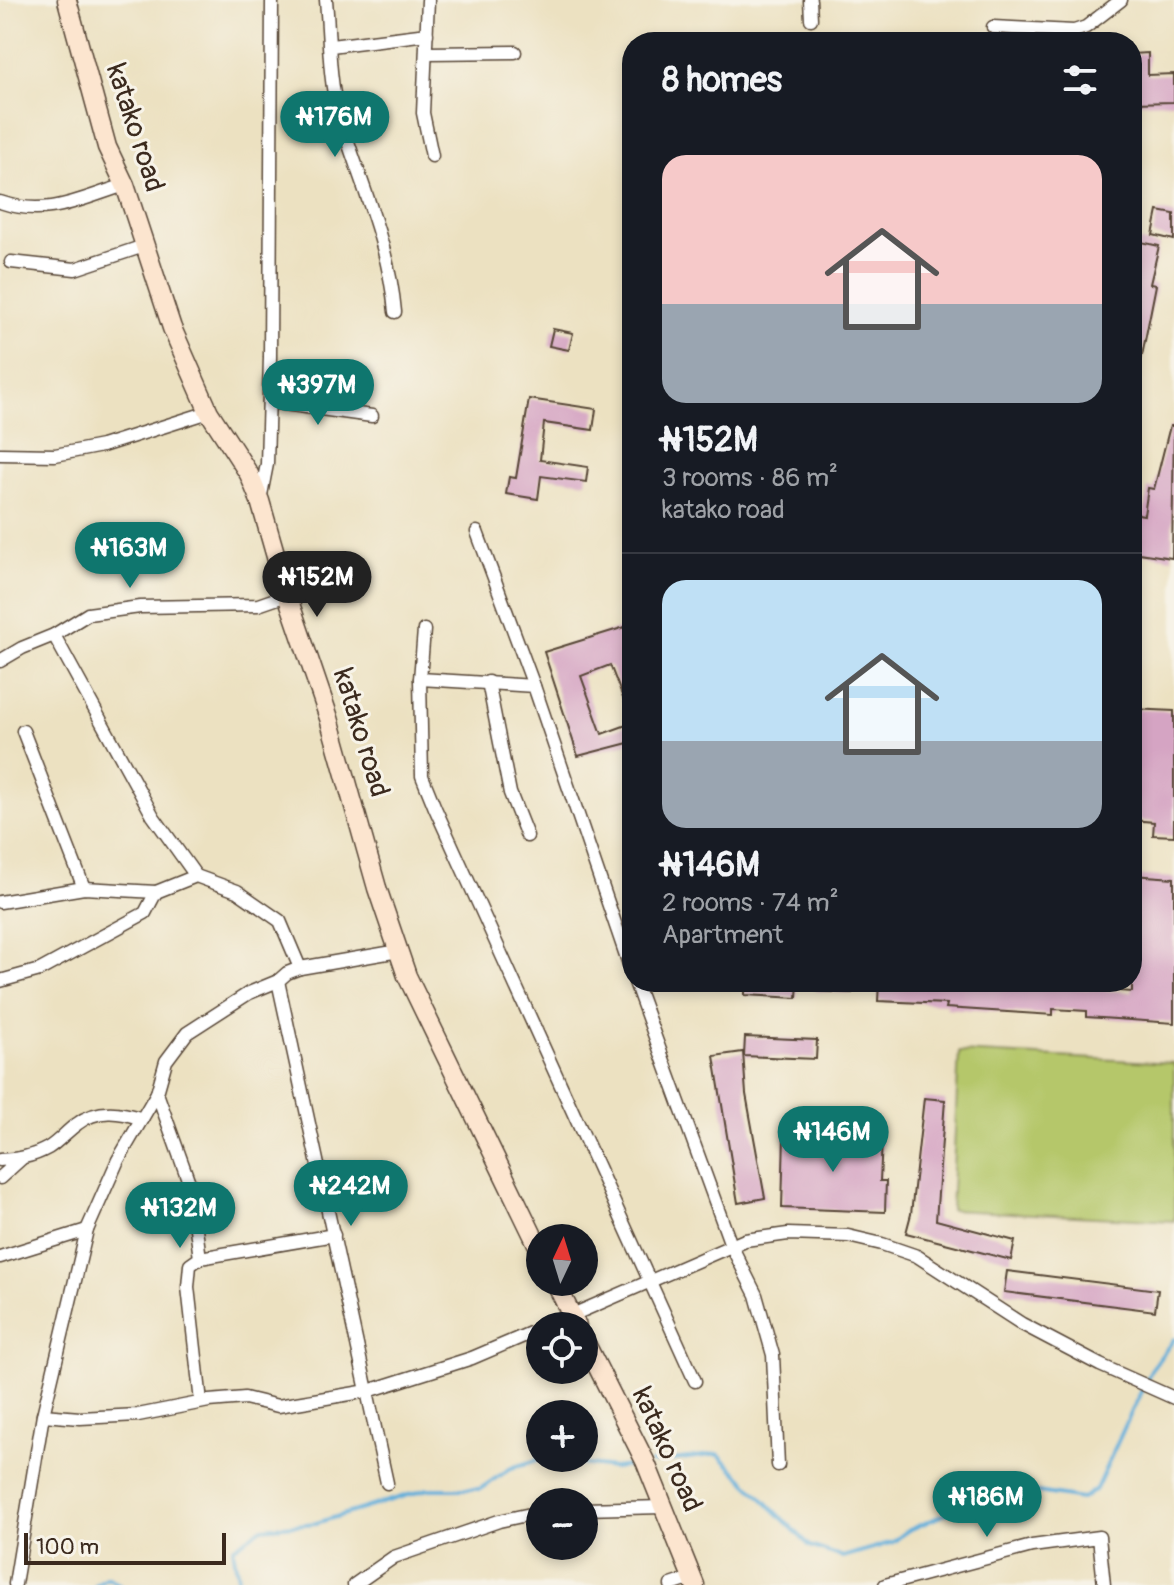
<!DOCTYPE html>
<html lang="en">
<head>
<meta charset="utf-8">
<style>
  :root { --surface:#171b24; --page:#20242c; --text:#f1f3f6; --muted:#9ea1a6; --line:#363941; --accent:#0f766e }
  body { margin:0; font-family:Pangolin,sans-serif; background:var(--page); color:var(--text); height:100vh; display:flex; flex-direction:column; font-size:30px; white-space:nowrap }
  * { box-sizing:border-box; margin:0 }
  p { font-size:26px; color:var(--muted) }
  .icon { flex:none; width:44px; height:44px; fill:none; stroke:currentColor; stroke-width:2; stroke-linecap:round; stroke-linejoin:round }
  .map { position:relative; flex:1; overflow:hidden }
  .panel { position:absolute; left:622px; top:32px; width:520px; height:960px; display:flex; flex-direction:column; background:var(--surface); border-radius:32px; box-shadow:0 4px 12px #0003 }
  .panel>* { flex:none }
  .needle { width:52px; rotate:4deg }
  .buttons { position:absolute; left:526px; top:1224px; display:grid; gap:16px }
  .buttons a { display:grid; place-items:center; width:72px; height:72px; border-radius:50%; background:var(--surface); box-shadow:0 4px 12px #0003; font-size:40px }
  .scale { position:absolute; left:24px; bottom:20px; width:202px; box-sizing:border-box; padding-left:8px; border:4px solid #3b2a1e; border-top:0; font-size:22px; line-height:28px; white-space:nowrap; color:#3b2a1e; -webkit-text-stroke:6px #f7f3e8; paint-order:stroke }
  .price { position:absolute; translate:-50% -68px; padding:0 18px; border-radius:28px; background:var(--accent); color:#fff; font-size:26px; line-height:52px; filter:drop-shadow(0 2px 4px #0008) }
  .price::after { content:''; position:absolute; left:50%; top:48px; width:24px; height:18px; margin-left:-12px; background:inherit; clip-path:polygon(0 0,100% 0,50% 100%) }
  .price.selected { background:#222; color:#fff }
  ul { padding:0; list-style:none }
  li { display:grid; align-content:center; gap:16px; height:424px; padding:0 40px }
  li+li { border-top:2px solid var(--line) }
  li span { display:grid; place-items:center; height:248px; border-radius:24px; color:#555 }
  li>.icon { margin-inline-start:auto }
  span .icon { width:144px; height:144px; fill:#fffc; stroke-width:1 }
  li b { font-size:34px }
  h2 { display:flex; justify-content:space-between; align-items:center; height:96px; padding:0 40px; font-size:34px }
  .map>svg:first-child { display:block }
</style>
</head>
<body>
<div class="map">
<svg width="1174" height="1585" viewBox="0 0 1174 1585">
  <rect width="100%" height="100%" fill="#f7f3e8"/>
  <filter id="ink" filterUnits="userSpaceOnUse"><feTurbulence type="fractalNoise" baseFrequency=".0125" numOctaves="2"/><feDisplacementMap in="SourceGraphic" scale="16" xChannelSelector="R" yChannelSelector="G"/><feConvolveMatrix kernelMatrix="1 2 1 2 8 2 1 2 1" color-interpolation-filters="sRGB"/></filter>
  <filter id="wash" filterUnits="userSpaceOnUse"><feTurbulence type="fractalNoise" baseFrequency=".006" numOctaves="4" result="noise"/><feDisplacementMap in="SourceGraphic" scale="32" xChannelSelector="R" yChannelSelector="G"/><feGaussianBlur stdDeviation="1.8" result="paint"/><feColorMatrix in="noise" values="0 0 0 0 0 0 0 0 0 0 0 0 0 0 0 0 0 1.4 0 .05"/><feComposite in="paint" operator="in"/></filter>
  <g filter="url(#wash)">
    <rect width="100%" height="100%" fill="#ece1c1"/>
    <polygon fill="#b5c76a" stroke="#787844" stroke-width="2" points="959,1052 1174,1063 1174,1221 951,1210"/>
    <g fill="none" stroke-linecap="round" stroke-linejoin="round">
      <g stroke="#61aeda" stroke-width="4">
        <polyline points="651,1463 718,1454 810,1546 843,1557 893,1542 907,1531 1006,1487 1082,1499 1096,1489 1151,1370 1174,1339"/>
        <polyline points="95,1585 107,1577 120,1585"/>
        <polyline points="233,1585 238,1578 233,1548 262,1528 316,1523 428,1489 480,1489 511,1468 540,1459 614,1468 642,1464"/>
      </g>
    </g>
    <g id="blocks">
      <g fill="#d5a4c3">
        <polygon points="1148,53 1148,75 1174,74 1174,102 1133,103 1132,54"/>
        <polygon points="1158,211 1174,214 1174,240 1153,235"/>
        <polygon points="1132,240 1159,246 1150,284 1156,285 1137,381 1132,380 1132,286 1135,270 1132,269"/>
        <polygon points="553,329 573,333 569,350 549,346"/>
        <polygon points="529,399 596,409 593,430 544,423 540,460 588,467 586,482 541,476 538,499 506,494 509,477 516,478"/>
        <polygon points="1170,426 1174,426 1172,558 1132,552 1132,513 1144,515 1148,488 1154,489"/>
        <polygon points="628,626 632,639 632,721 610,665 581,676 602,734 632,723 632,742 578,756 544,652"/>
        <polygon points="1132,709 1174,711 1174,836 1153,835 1154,822 1132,820"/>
        <polygon points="1132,875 1174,878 1174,1023 1087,1017 1087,1011 1053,1009 1053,1015 946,1008 947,1004 878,1001 879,982 983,982 1132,992"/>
        <polygon points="745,982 798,982 797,998 745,995"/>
        <polygon points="815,982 852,982 852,993 815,991"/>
        <polygon points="745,1037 817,1040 816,1059 744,1056"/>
        <polygon points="743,1052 746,1094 765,1198 738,1203 714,1056"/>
        <polygon points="924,1098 945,1100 936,1220 1015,1241 1011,1260 906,1233 911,1214"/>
        <polygon points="784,1135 882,1140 880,1181 886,1181 885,1212 782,1208"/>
        <polygon points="1007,1271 1158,1290 1155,1311 1004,1292"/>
      </g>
    </g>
  </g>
  <g filter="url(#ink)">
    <use href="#blocks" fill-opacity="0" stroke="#564536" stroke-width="2"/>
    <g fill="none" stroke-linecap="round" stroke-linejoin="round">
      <g stroke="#564536" stroke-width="15">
        <g id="street">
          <path d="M326,0C329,32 329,82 338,111C358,177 389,243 395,312"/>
          <polyline points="428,0 423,113 432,156"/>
          <polyline points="810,0 811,19"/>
          <polyline points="993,27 1074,31 1086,27 1121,0"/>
          <polyline points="331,46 427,34"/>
          <polyline points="427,53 515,52"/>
          <path d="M0,202C47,218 80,199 125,185"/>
          <polyline points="11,262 75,269 144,246"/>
          <polyline points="269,402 372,416"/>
          <polyline points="0,454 55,455 102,446 209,412"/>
          <polyline points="260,500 267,464 270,357 272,0"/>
          <polyline points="477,532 534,686 632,973"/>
          <polyline points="424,630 420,679 422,776 435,808 695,1381"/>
          <polyline points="54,635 153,816 196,876"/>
          <polyline points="0,661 22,648 54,635 88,614 140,607 258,605 287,595"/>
          <polyline points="420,679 534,686"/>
          <polyline points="488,682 510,793 527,836"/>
          <polyline points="23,731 84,888"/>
          <polyline points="0,902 84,888 156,892 196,876 237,891 280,921 300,968"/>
          <polyline points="0,981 40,970 145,913 156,892"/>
          <polyline points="278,981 387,1483"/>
          <polyline points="635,982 731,1245 756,1295 773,1355 778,1465"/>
          <polyline points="157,1093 190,1185 200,1258 190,1265 188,1287 201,1402"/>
          <path d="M0,1160C17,1159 32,1157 48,1148C58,1142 67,1131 77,1124C97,1108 120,1111 142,1119"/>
          <polyline points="0,1178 21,1159"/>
          <polyline points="0,1257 87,1230"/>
          <polyline points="200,1258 334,1235"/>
          <polyline points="547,1326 745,1240 788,1234 848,1236 882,1244 917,1256 1022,1324 1100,1365 1174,1398"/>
          <polyline points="43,1415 80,1418 138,1415 209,1401 245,1398 278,1406 368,1391 472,1358 540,1329"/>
          <polyline points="584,1509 663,1507"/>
          <polyline points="15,1584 43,1415 87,1230 118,1160 157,1093 166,1061 187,1033 249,993 278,981 287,973 300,968 399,951"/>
          <polyline points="354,1585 394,1557 499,1521 540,1512"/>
          <polyline points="671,1585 692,1578"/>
          <polyline points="885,1585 1032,1546 1099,1537 1104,1585"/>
        </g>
      </g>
      <g stroke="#564536" stroke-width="21">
        <g id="secondary">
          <polyline points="67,0 107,147 125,185 172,328 209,412 249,474 260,501 287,595 329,718 377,888 407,976 540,1250"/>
          <polyline points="555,1282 577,1326"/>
          <polyline points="584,1340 645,1461 695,1585"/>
        </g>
      </g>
      <use href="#street" stroke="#fff" stroke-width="12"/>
      <use href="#secondary" stroke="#fce5cf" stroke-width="18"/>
    </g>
  </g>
  <g text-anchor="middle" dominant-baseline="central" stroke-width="6" stroke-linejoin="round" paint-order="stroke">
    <g font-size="28" fill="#3b2a1e" stroke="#f7f3e8">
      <text transform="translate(135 128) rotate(72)">katako road</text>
      <text transform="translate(361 733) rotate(73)">katako road</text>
      <text transform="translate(667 1450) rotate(66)">katako road</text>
    </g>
  </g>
</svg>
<div class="buttons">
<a><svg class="needle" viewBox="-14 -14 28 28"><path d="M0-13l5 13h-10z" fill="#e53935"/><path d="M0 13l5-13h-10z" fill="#9ea1a6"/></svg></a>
<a><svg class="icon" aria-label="locate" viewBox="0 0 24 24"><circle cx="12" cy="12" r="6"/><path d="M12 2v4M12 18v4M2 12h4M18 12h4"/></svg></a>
<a>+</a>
<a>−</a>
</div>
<div class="scale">100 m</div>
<b class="price" style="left:335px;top:159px">₦176M</b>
<b class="price" style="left:318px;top:427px">₦397M</b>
<b class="price" style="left:130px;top:590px">₦163M</b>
<b class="price selected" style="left:317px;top:619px">₦152M</b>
<b class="price" style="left:833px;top:1174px">₦146M</b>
<b class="price" style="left:351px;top:1228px">₦242M</b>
<b class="price" style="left:180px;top:1250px">₦132M</b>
<b class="price" style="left:987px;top:1539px">₦186M</b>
<section class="panel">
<h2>8 homes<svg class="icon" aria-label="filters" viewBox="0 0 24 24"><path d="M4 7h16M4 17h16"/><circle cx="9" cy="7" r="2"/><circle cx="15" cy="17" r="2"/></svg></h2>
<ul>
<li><span style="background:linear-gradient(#f6c9c9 60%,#9aa5b1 0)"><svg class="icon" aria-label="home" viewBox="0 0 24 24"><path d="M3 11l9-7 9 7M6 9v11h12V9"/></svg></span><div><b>₦152M</b><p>3 rooms · 86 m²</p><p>katako road</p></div></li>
<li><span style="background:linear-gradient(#bfe0f5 65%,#9aa5b1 0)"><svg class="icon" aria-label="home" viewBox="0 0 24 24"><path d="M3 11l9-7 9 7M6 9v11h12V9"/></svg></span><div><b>₦146M</b><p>2 rooms · 74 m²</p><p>Apartment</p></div></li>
</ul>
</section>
</div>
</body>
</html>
